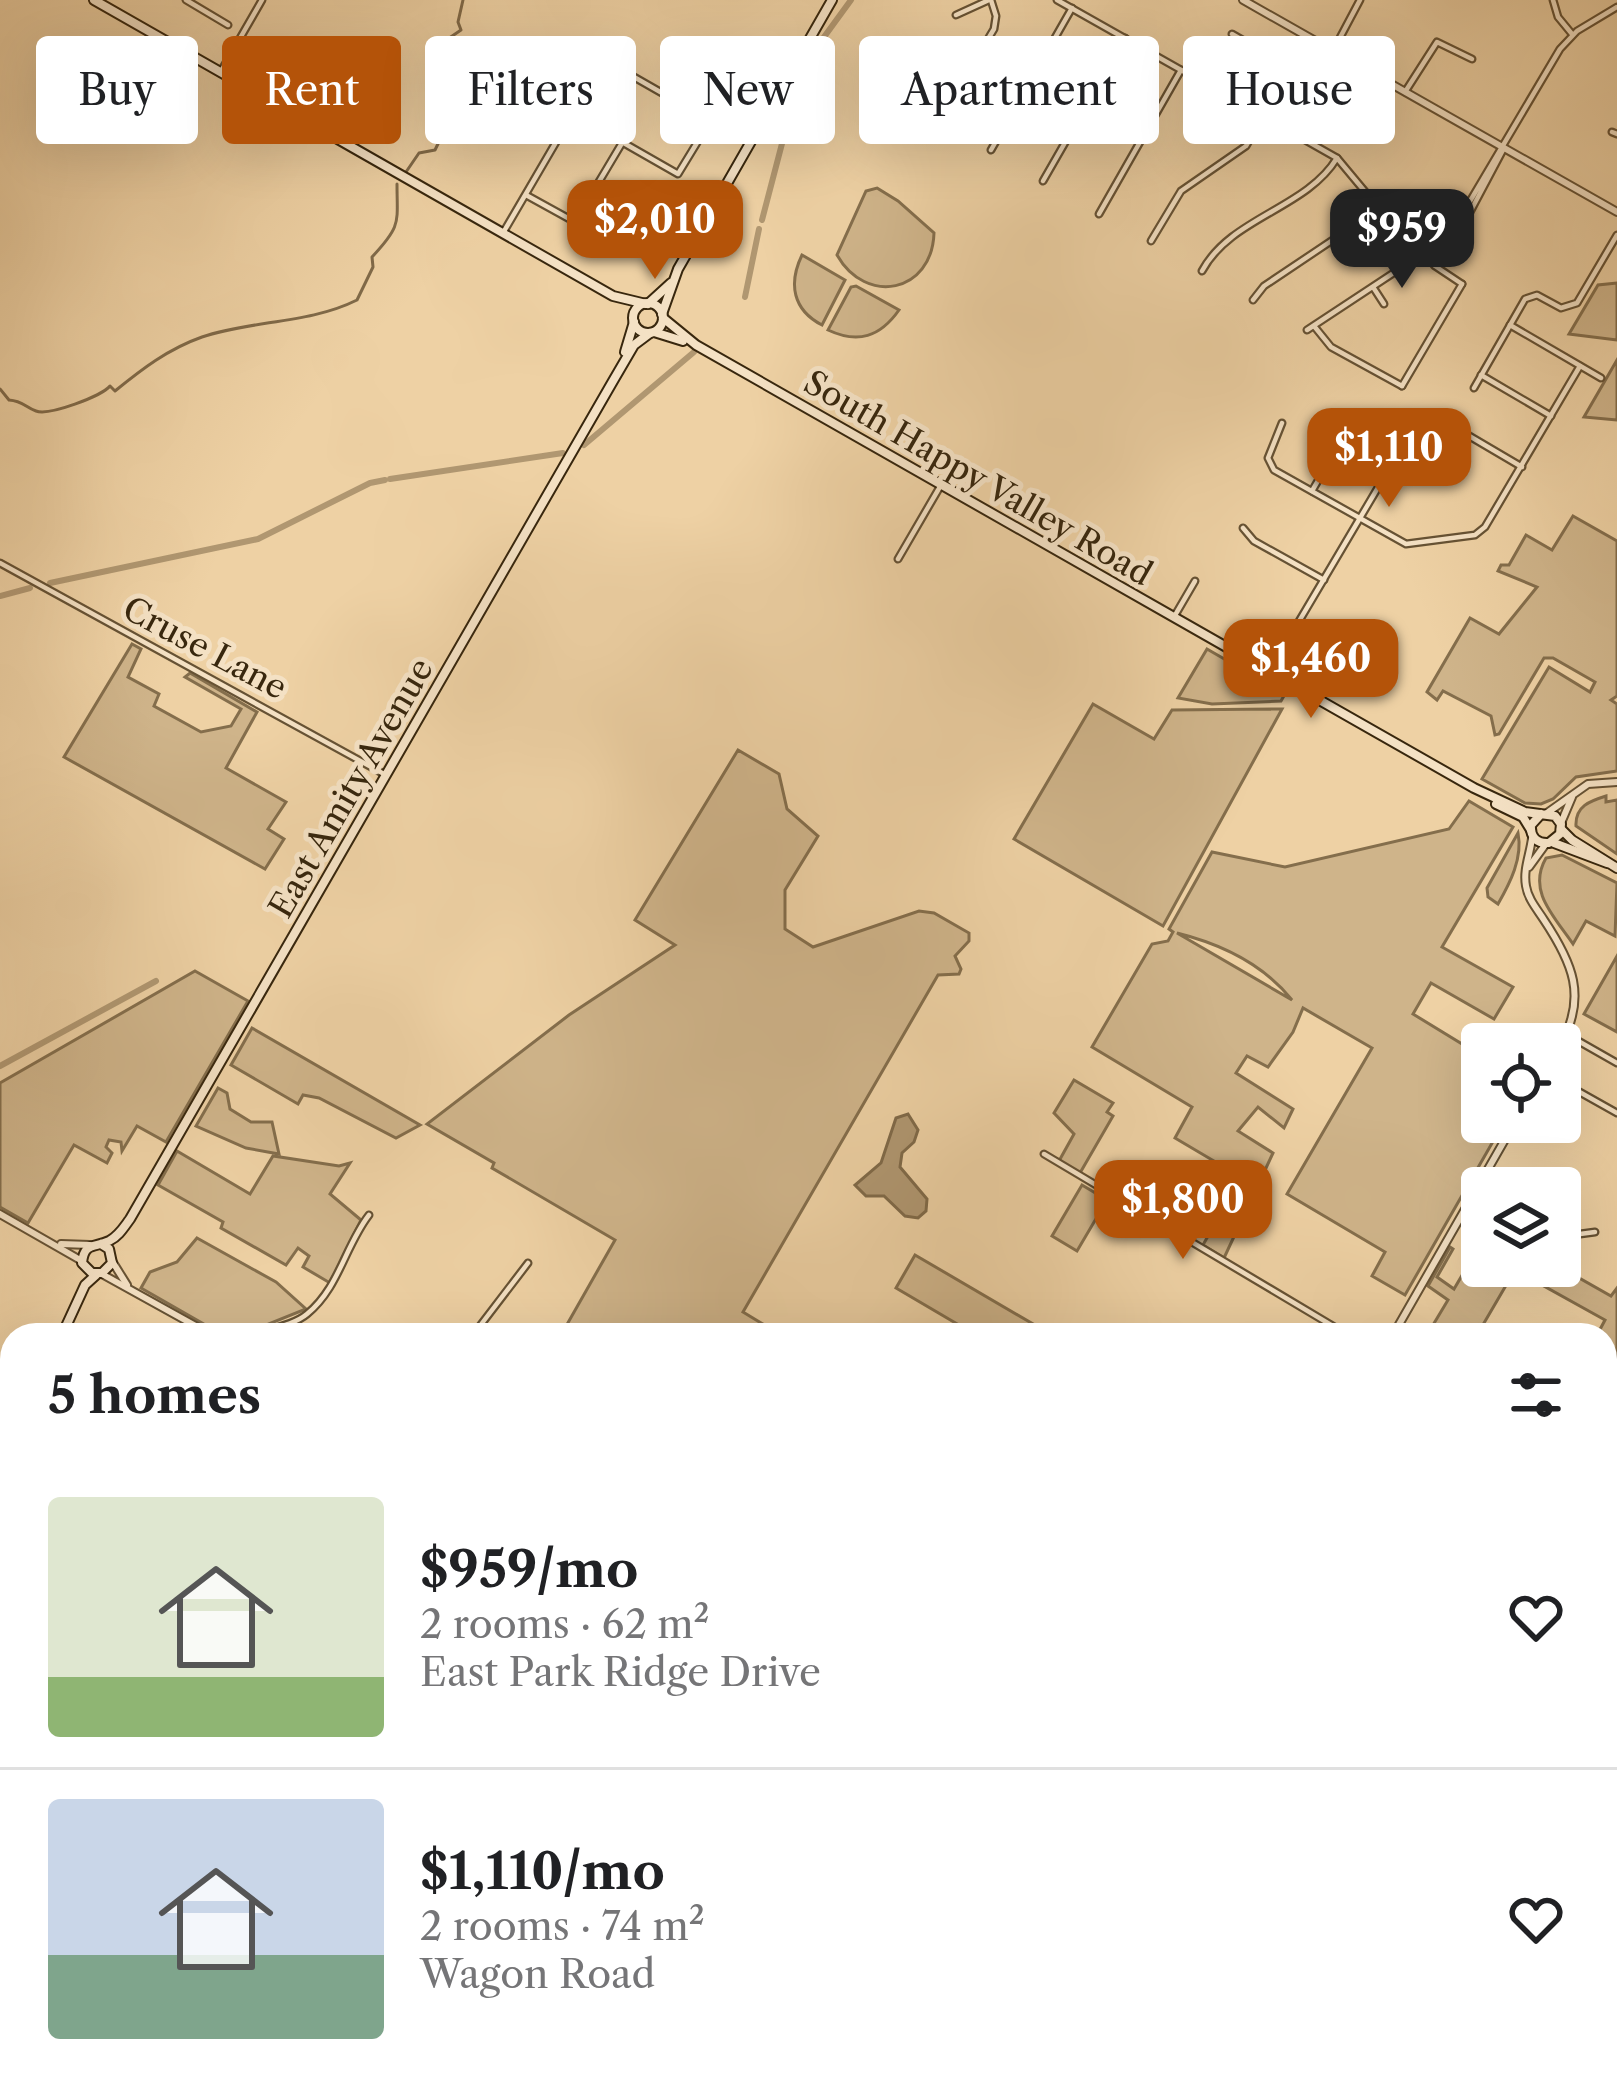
<!DOCTYPE html>
<html lang="en">
<head>
<meta charset="utf-8">
<style>
  :root { --surface:#fff; --page:#f2f2f2; --text:#202124; --muted:#757577; --line:#e0e0e0; --accent:#b45309 }
  body { margin:0; font-family:"Libre Caslon Text",serif; background:var(--page); color:var(--text); height:100vh; display:flex; flex-direction:column; font-size:45px; white-space:nowrap }
  * { box-sizing:border-box; margin:0 }
  p { font-size:39px; color:var(--muted) }
  .icon { flex:none; width:66px; height:66px; fill:none; stroke:currentColor; stroke-width:2; stroke-linecap:round; stroke-linejoin:round }
  .map { position:relative; flex:1; overflow:hidden }
  .details { position:absolute; left:0px; top:1323px; width:1617px; height:771px; display:flex; flex-direction:column; background:var(--surface); border-radius:36px 36px 0 0; box-shadow:0 12px 48px #0002 }
  .details>* { flex:none }
  .guide { position:absolute; left:36px; top:36px; width:1545px; height:108px; display:flex; gap:24px }
  .controls { position:absolute; left:1461px; top:1023px; display:grid; gap:24px }
  .controls a { display:grid; place-items:center; width:120px; height:120px; border-radius:12px; background:var(--surface); box-shadow:0 12px 48px #0002; font-size:60px }
  .price { position:absolute; translate:-50% -102px; padding:0 27px; border-radius:24px; background:var(--accent); color:#fff; font-size:39px; line-height:78px; filter:drop-shadow(0 3px 6px #0008) }
  .price::after { content:''; position:absolute; left:50%; top:72px; width:36px; height:27px; margin-left:-18px; background:inherit; clip-path:polygon(0 0,100% 0,50% 100%) }
  .price.on { background:#222; color:#fff }
  ul { padding:0; list-style:none }
  li { display:flex; align-items:center; gap:36px; height:300px; padding:0 48px }
  li+li { border-top:3px solid var(--line) }
  li span { display:grid; place-items:center; flex:none; width:336px; height:240px; border-radius:12px; color:#555 }
  li>.icon { margin-inline-start:auto }
  span .icon { width:144px; height:144px; fill:#fffc; stroke-width:1 }
  li b { font-size:51px }
  h2 { display:flex; justify-content:space-between; align-items:center; height:144px; padding:0 48px; font-size:51px }
  .pill { padding:0 42px; border-radius:12px; background:var(--surface); box-shadow:0 12px 48px #0002; font-size:42px; line-height:108px }
  .pill.on { background:var(--accent); color:#fff }
  .map>svg:first-child { display:block }
</style>
</head>
<body>
<div class="map">
<svg width="1617" height="2092" viewBox="0 0 1617 2092">
  <rect width="100%" height="100%" fill="#eed1a4"/>
  <filter id="stains"><feTurbulence type="fractalNoise" baseFrequency=".00167" numOctaves="4"/><feColorMatrix values="0 0 0 0 .2 0 0 0 0 .09 0 0 0 0 .02 0 0 0 .5 -.17"/></filter>
  <radialGradient id="worn" r=".72"><stop offset=".6" stop-color="#630" stop-opacity="0"/><stop offset="1" stop-color="#630" stop-opacity=".3"/></radialGradient>
  <g fill="#cfb48a" stroke="#846e4c" stroke-width="3" fill-rule="evenodd">
    <path d="M877,188L898,201L934,233C932,293 866,306 837,255L866,191Z"/>
    <path d="M802,255L845,280L822,325C793,310 788,284 802,255Z"/>
    <polygon points="1617,283 1617,340 1569,334 1598,285"/>
    <path d="M856,286L899,310C880,337 858,344 828,330L851,287Z"/>
    <polygon points="1617,360 1617,420 1584,417"/>
    <polygon points="1573,516 1617,541 1617,696 1611,700 1617,704 1617,771 1576,777 1553,799 1541,804 1525,803 1482,779 1549,667 1590,692 1595,682 1553,658 1544,658 1499,734 1495,735 1491,716 1443,691 1437,700 1427,692 1470,618 1499,634 1537,587 1498,571 1501,565 1509,565 1526,535 1552,550"/>
    <polygon points="132,644 141,649 128,677 159,694 154,706 201,732 231,726 241,709 185,677 190,673 257,712 226,768 286,802 268,829 284,839 265,869 64,757"/>
    <polygon points="1207,649 1285,694 1281,701 1212,704 1178,698"/>
    <polygon points="1093,704 1154,739 1172,710 1282,709 1163,926 1014,839"/>
    <polygon points="738,750 779,774 787,809 818,836 785,890 785,929 813,947 919,911 934,913 969,933 969,941 955,956 961,969 959,974 938,975 743,1312 781,1335 561,1335 615,1240 492,1168 494,1163 427,1124 569,1015 675,945 635,920"/>
    <path d="M1606,796V802L1617,800V854L1576,826C1575,806 1590,801 1606,796Z"/>
    <path d="M1469,801L1513,827L1442,947L1513,987L1494,1019L1431,983L1413,1014L1480,1055L1467,1102L1482,1111V1122L1503,1124L1405,1295L1372,1276L1385,1252L1287,1194L1372,1048L1303,1008L1293,1032L1268,1067L1247,1056L1236,1073L1293,1109L1284,1128L1258,1107L1238,1131L1273,1153L1224,1258L1203,1245L1241,1177L1175,1138L1192,1107L1092,1047L1152,944L1168,941L1173,932L1169,929L1212,852L1285,867L1449,829ZM1177,933C1221,944 1264,965 1292,1000Z"/>
    <path d="M1518,833C1523,858 1510,883 1498,904L1488,897L1487,888Z"/>
    <path d="M1562,855L1617,883L1615,936L1586,921L1573,944C1554,916 1527,891 1546,858Z"/>
    <polygon points="1617,956 1617,1032 1584,1014"/>
    <polygon points="195,971 248,1001 166,1142 137,1126 122,1151 121,1142 109,1140 106,1147 112,1153 107,1163 74,1145 28,1223 0,1207 0,1083"/>
    <polygon points="252,1028 420,1125 396,1138 319,1098 303,1095 298,1104 231,1065"/>
    <polygon points="1074,1080 1113,1103 1107,1112 1113,1116 1080,1173 1059,1161 1074,1134 1054,1113"/>
    <polygon points="218,1088 227,1093 230,1109 251,1122 272,1122 279,1154 246,1148 196,1126"/>
    <polygon points="177,1151 250,1194 273,1156 339,1166 350,1163 330,1194 361,1220 330,1283 303,1267 309,1256 298,1248 286,1265 221,1228 223,1222 158,1185"/>
    <polygon points="1082,1185 1107,1200 1077,1251 1052,1236"/>
    <polygon points="197,1238 276,1282 306,1309 241,1335 223,1335 141,1288 150,1272 177,1262"/>
    <polygon points="1450,1247 1453,1249 1437,1277 1454,1289 1478,1248 1482,1251 1482,1266 1515,1269 1517,1266 1558,1266 1611,1296 1617,1288 1617,1378 1607,1396 1605,1335 1597,1335 1605,1320 1515,1270 1477,1335 1427,1335 1448,1300 1428,1286"/>
    <polygon points="915,1255 1052,1335 976,1335 896,1288"/>
    <path d="M787,2082H902C865,2092 827,2092 790,2088Z"/>
  </g>
  <polygon fill="#b09771" stroke="#806a49" stroke-width="3" points="908,1114 918,1130 914,1142 902,1153 900,1167 927,1199 926,1211 918,1218 905,1216 884,1196 866,1196 855,1185 881,1163 896,1118"/>
  <g fill="none" stroke-linecap="round" stroke-linejoin="round">
    <g stroke="#806a49" stroke-width="3">
      <polyline points="406,172 419,153 435,150 447,125 433,63 439,45 461,30 458,22 463,0"/>
      <path d="M0,389L9,400C23,401 25,407 36,411C49,416 102,396 110,386L115,391C142,369 168,349 202,337C252,320 309,324 357,300L373,267L372,257C402,225 397,223 397,184"/>
    </g>
    <g stroke="#b09771" stroke-width="6">
      <polyline points="808,59 851,0"/>
      <polyline points="762,220 801,71"/>
      <polyline points="745,297 759,229"/>
      <polyline points="584,445 694,352"/>
      <polyline points="390,479 563,453"/>
      <polyline points="50,583 258,539 370,483 385,480"/>
      <polyline points="0,596 30,588"/>
      <polyline points="0,1066 156,981"/>
      <polyline points="285,2092 291,2082"/>
    </g>
    <g stroke="#665234" stroke-width="9">
      <g id="minor">
        <polyline points="186,0 228,25"/>
        <polyline points="1057,0 1337,158 1382,212 1407,233 1435,266 1462,284"/>
        <polyline points="1553,0 1558,17 1572,34"/>
        <polyline points="956,15 989,0"/>
        <polyline points="1232,34 1344,98"/>
        <polyline points="220,73 262,0"/>
        <polyline points="1405,92 1437,42 1472,59"/>
        <polyline points="573,114 678,174 731,87 769,109"/>
        <polyline points="939,121 994,29 996,16 991,0"/>
        <polyline points="1284,127 1332,50"/>
        <polyline points="1290,132 1360,0"/>
        <polyline points="1612,132 1617,134"/>
        <polyline points="991,150 1072,8"/>
        <polyline points="1503,150 1468,216 1463,218 1463,213 1560,49 1577,31 1617,7"/>
        <polyline points="1043,181 1125,38"/>
        <polyline points="526,195 575,222 622,143"/>
        <polyline points="1099,214 1181,70"/>
        <polyline points="503,233 580,101 599,57 711,121"/>
        <polyline points="1151,241 1181,191 1246,146 1263,117"/>
        <path d="M1202,271C1231,217 1306,209 1337,158"/>
        <polyline points="1373,287 1384,304"/>
        <polyline points="1253,300 1264,286 1367,217 1377,206"/>
        <polyline points="1510,325 1601,378"/>
        <polyline points="1314,326 1331,347 1402,386"/>
        <polyline points="1307,330 1448,237 1462,219"/>
        <polyline points="1481,375 1551,416"/>
        <polyline points="1402,386 1462,284"/>
        <polyline points="1474,388 1525,299 1537,295 1561,308 1577,303 1617,235"/>
        <polyline points="1282,423 1268,458 1274,470 1406,544 1475,535 1485,527 1580,366"/>
        <polyline points="1454,427 1522,467"/>
        <polyline points="1312,491 1344,436 1353,428 1423,464 1431,461 1457,418"/>
        <polyline points="1243,528 1254,541 1324,580"/>
        <polyline points="898,559 941,485"/>
        <polyline points="0,563 384,774"/>
        <polyline points="1174,617 1195,581"/>
        <polyline points="1269,672 1399,452"/>
        <polyline points="1566,1034 1617,1063"/>
        <polyline points="1560,1081 1617,1113"/>
        <polyline points="1044,1154 1348,1335"/>
        <polyline points="1483,1178 1500,1188"/>
        <polyline points="1560,1222 1580,1234 1595,1232"/>
        <path d="M253,1335C269,1329 294,1325 307,1314C339,1288 345,1246 369,1215"/>
        <polyline points="473,1335 528,1263"/>
        <polyline points="1605,1489 1617,1496"/>
        <polyline points="1605,1541 1617,1520"/>
        <polyline points="0,1876 12,1883"/>
        <polyline points="0,1935 12,1948"/>
        <polyline points="350,2082 367,2092"/>
        <polyline points="781,2082 784,2091"/>
        <polyline points="1122,2082 1137,2092"/>
        <polyline points="623,2092 629,2082"/>
        <polyline points="882,2092 912,2086 925,2092"/>
        <polyline points="1283,2092 1288,2082"/>
      </g>
    </g>
    <g stroke="#665234" stroke-width="10">
      <g id="tertiary">
        <polyline points="1243,0 1617,212"/>
        <polyline points="1547,813 1588,784 1617,782"/>
        <polyline points="1561,823 1572,797"/>
        <path d="M1532,838C1530,855 1523,869 1526,886C1528,899 1537,909 1544,920C1572,962 1588,997 1560,1045"/>
        <polyline points="1529,867 1545,845"/>
        <polyline points="0,1214 82,1261"/>
        <polyline points="61,1244 90,1245"/>
        <polyline points="112,1261 127,1285"/>
        <polyline points="100,1273 212,1335"/>
        <polyline points="1393,1335 1515,1122"/>
        <polyline points="1490,2082 1507,2092"/>
        <polyline points="951,2092 957,2082"/>
      </g>
    </g>
    <g stroke="#38270e" stroke-width="12">
      <g id="secondary">
        <polyline points="94,0 613,296 646,304"/>
        <circle cx="648" cy="318" r="15"/>
        <polyline points="648,304 671,283"/>
        <polyline points="662,314 678,269 832,0"/>
        <path d="M663,318L696,345L1474,788L1525,812L1555,816L1561,824L1560,834L1549,843C1537,844 1530,837 1531,825L1541,814"/>
        <polyline points="654,332 683,341"/>
        <polyline points="625,352 634,322"/>
        <polyline points="1496,804 1523,817 1531,830"/>
        <polyline points="1561,829 1572,840 1617,868"/>
        <polyline points="1554,843 1607,863"/>
        <path d="M101,1244L109,1249L112,1263L102,1273H92L82,1263C84,1242 94,1248 109,1241C119,1236 124,1227 130,1219L613,381L634,345L650,333"/>
        <polyline points="62,1335 85,1285 96,1275"/>
        <polyline points="0,1441 12,1421"/>
      </g>
    </g>
    <use href="#minor" stroke="#f4e1c4" stroke-width="4.5"/>
    <use href="#tertiary" stroke="#f4e1c4" stroke-width="6"/>
    <use href="#secondary" stroke="#f4e1c4" stroke-width="8"/>
  </g>
  <g text-anchor="middle" dominant-baseline="central" stroke-width="10" stroke-linejoin="round" paint-order="stroke">
    <g font-size="33" fill="#38270e" stroke="#f4e1c4">
      <text transform="translate(978 478) rotate(30)">South Happy Valley Road</text>
      <text transform="translate(205 648) rotate(28)">Cruse Lane</text>
      <text transform="translate(351 788) rotate(-60)">East Amity Avenue</text>
    </g>
  </g>
  <rect width="100%" height="100%" filter="url(#stains)"/>
  <rect width="100%" height="100%" fill="url(#worn)"/>
</svg>
<div class="controls">
<a><svg class="icon" aria-label="locate" viewBox="0 0 24 24"><circle cx="12" cy="12" r="6"/><path d="M12 2v4M12 18v4M2 12h4M18 12h4"/></svg></a>
<a><svg class="icon" aria-label="layers" viewBox="0 0 24 24"><path d="M12 4l9 5-9 5-9-5zM3 14l9 5 9-5"/></svg></a>
</div>
<b class="price" style="left:655px;top:282px">$2,010</b>
<b class="price on" style="left:1402px;top:291px">$959</b>
<b class="price" style="left:1389px;top:510px">$1,110</b>
<b class="price" style="left:1311px;top:721px">$1,460</b>
<b class="price" style="left:1183px;top:1262px">$1,800</b>
<div class="guide">
<a class="pill">Buy</a>
<a class="pill on">Rent</a>
<a class="pill">Filters</a>
<a class="pill">New</a>
<a class="pill">Apartment</a>
<a class="pill">House</a>
</div>
<section class="details">
<h2>5 homes<svg class="icon" aria-label="filters" viewBox="0 0 24 24"><path d="M4 7h16M4 17h16"/><circle cx="9" cy="7" r="2"/><circle cx="15" cy="17" r="2"/></svg></h2>
<ul>
<li><span style="background:linear-gradient(#dfe7d0 75%,#8fb573 0)"><svg class="icon" aria-label="home" viewBox="0 0 24 24"><path d="M3 11l9-7 9 7M6 9v11h12V9"/></svg></span><div><b>$959/mo</b><p>2 rooms · 62 m²</p><p>East Park Ridge Drive</p></div><svg class="icon" aria-label="heart" viewBox="0 0 24 24"><path d="M12 20l-8-8c-3-5 5-10 8-4 3-6 11-1 8 4z"/></svg></li>
<li><span style="background:linear-gradient(#c9d6e8 65%,#7fa58c 0)"><svg class="icon" aria-label="home" viewBox="0 0 24 24"><path d="M3 11l9-7 9 7M6 9v11h12V9"/></svg></span><div><b>$1,110/mo</b><p>2 rooms · 74 m²</p><p>Wagon Road</p></div><svg class="icon" aria-label="heart" viewBox="0 0 24 24"><path d="M12 20l-8-8c-3-5 5-10 8-4 3-6 11-1 8 4z"/></svg></li>
</ul>
</section>
</div>
</body>
</html>
